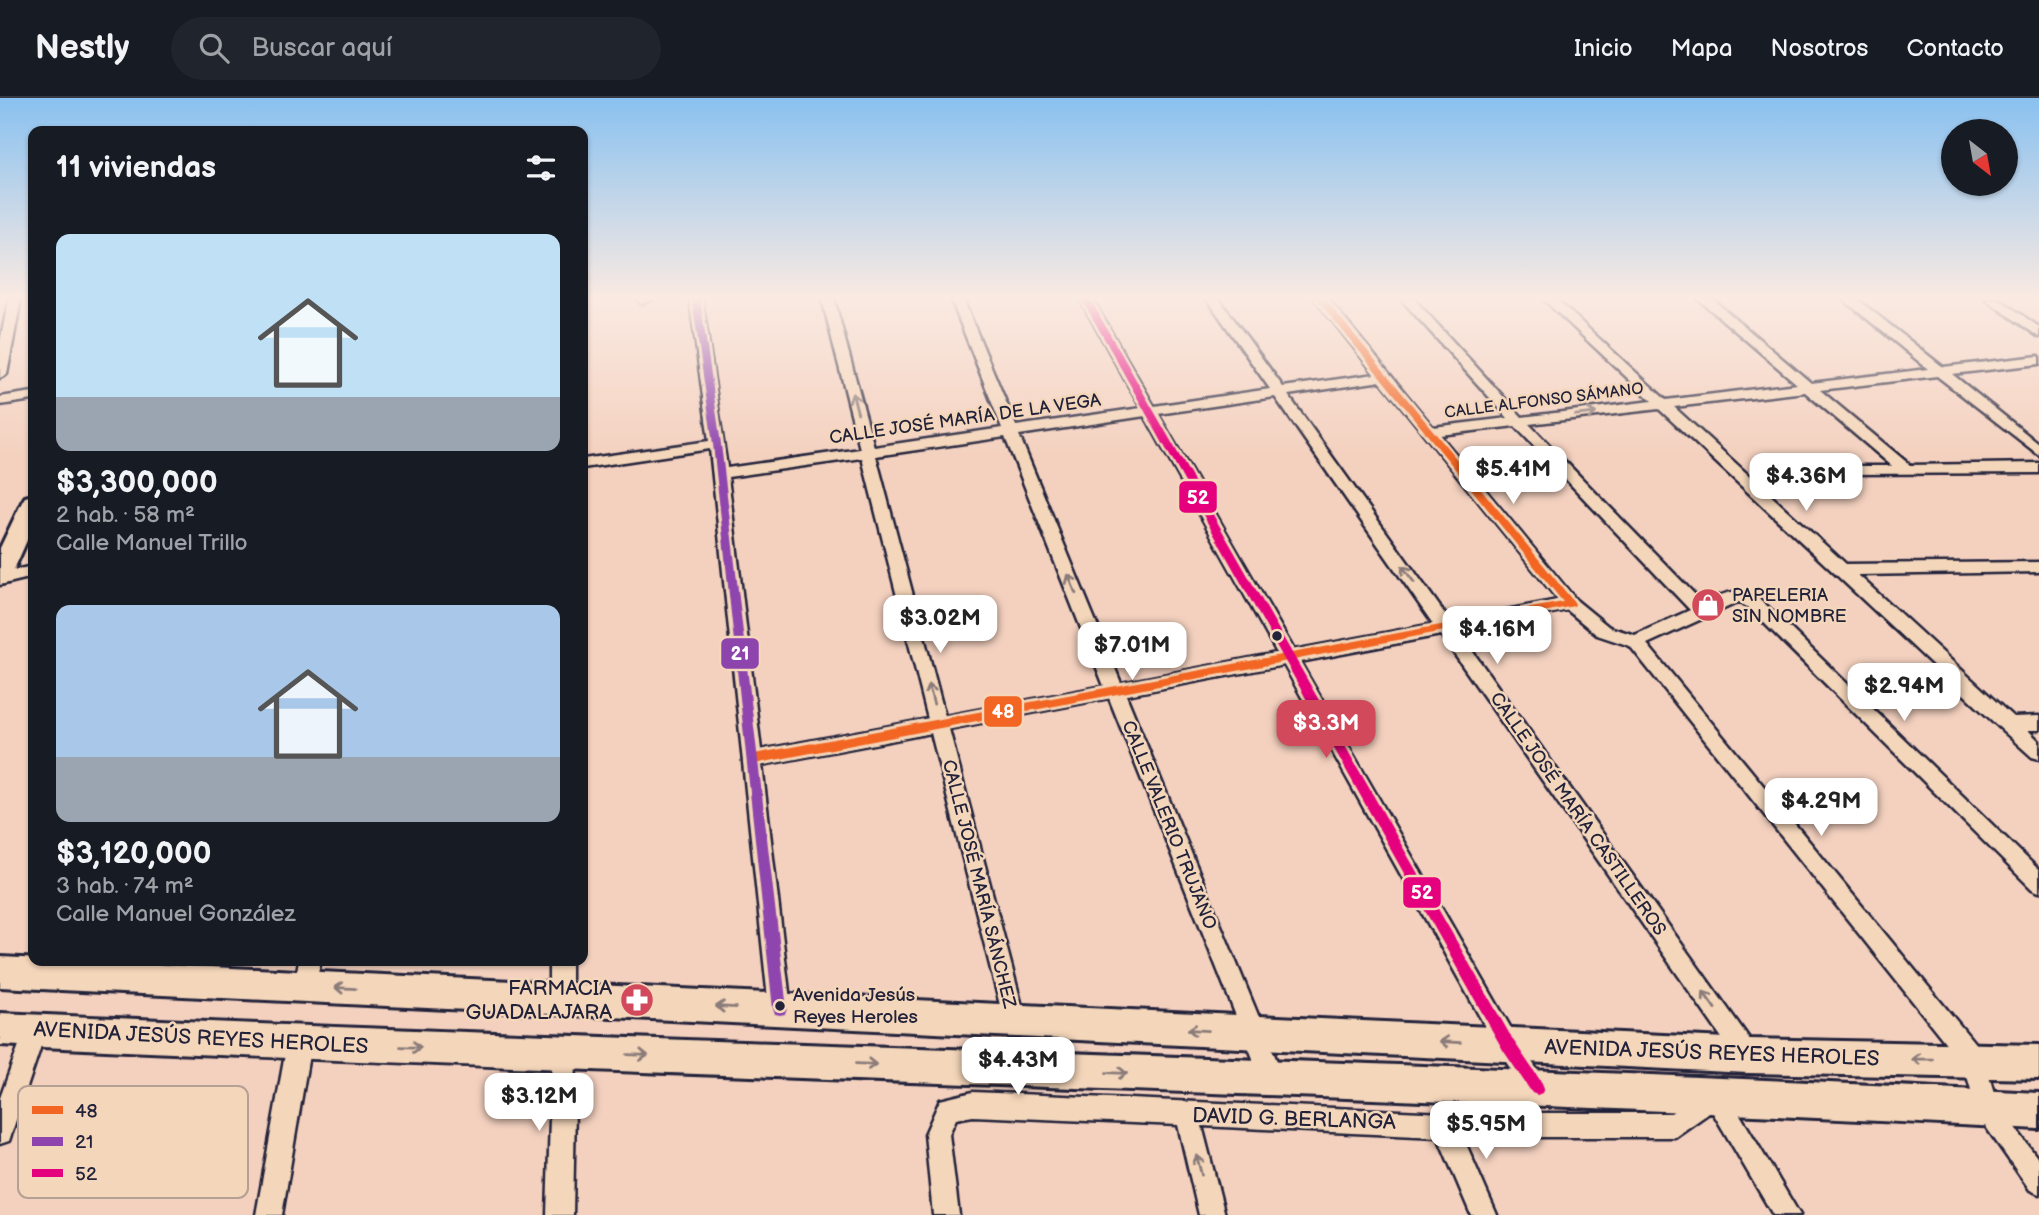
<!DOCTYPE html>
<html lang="es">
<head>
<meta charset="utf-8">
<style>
  :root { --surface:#171b24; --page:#20242c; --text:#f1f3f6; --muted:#9ea1a6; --line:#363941; --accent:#d1495b }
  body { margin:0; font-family:"Balsamiq Sans",sans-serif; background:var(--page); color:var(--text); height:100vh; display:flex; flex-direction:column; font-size:26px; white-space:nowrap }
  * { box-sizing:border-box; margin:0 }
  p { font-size:23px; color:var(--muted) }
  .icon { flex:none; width:38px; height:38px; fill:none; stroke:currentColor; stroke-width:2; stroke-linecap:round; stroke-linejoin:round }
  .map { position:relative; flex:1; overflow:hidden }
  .panel { position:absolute; left:28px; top:28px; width:560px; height:840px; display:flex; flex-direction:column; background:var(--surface); border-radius:14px; box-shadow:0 2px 5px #0004 }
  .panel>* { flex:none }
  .needle { width:46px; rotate:149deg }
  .fabs { position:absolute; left:1941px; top:21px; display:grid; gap:14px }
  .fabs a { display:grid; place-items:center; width:77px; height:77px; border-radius:50%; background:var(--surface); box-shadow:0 2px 5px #0004; font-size:35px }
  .price { position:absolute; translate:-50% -60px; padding:0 16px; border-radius:14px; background:#fff; color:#222; font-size:23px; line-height:46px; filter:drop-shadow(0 2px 4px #0008) }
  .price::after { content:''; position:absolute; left:50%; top:42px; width:21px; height:16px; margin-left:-10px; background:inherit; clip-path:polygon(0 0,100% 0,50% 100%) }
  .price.active { background:var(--accent); color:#fff }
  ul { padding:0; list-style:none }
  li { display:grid; align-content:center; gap:14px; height:371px; padding:0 28px }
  li span { display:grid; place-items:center; height:217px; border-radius:14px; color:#555 }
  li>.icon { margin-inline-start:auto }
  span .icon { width:126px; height:126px; fill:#fffc; stroke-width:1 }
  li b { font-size:30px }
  h2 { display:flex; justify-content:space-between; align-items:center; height:84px; padding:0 28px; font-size:30px }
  header { display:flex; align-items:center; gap:42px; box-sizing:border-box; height:98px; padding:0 35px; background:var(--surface); border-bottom:2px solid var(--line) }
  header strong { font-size:33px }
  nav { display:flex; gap:38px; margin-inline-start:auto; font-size:24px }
  .search { width:490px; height:63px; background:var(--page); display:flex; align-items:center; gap:18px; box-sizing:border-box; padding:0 24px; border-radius:38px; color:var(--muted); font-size:26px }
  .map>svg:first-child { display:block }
</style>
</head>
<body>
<header>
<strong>Nestly</strong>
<div class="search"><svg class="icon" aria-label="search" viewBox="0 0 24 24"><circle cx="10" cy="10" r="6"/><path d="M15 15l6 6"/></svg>Buscar aquí</div>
<nav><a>Inicio</a><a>Mapa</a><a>Nosotros</a><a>Contacto</a></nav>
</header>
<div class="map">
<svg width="2039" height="1117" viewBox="0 0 2039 1117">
  <rect width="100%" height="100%" fill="#f4d1bf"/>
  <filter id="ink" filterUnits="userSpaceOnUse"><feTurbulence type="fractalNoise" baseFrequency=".0143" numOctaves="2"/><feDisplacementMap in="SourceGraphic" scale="14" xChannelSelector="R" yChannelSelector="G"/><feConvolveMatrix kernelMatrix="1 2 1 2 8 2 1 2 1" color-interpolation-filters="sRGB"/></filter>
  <g filter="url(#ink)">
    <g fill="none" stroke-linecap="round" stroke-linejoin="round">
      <g stroke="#22223b" stroke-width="5">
        <g id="street">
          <polygon points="9,201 21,201 7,276 0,280 0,244"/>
          <polygon points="636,201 653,201 642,206"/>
          <path d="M690,201H702L727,370L860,351L822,201H834L874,349L1002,330L951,201H963L1016,328L1141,310L1080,201H1092L1154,308L1270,291L1207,201H1219L1283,289L1375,276L1315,201H1328L1433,329L1508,320L1401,201H1414L1522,319L1652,303L1543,201H1556L1666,302L1797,286L1698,201H1712L1811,285L1928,271L1843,201H1857L1943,269L2039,258V266L1952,276L2039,346V357L1937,278L1820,292L1910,367L2039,365V375L1847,376L1845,373L1852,368H1892L1805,294L1674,309L1846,466L2039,464V474L1858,477L2013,619L2039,618V632H2028L2039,643V661L2032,659L2001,631L1659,311L1529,326L1703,505C1728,494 1737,487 1762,503L2039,772V794L2032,791L1750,511L1739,504L1647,546L1982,954L1997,1005L2039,1062V1096L2030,1092L1979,1019L1964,968L1630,548L1597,537L1567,512L1458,533L1756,950L1760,958L1756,966L1748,969L1740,966L1441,537L1300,564L1516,939L1549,990L1545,998L1537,1002L1529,998L1500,955L1284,567L1126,597L1284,980L1280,988L1272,992L1264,988L1109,600L949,631L1026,923L1023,931L1015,934L1007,931L1004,923L931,635L762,667L791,911L788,919L780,922L772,919L769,911L710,351L583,370V361L709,343ZM1381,283L1558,502L1450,523L1288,297ZM1275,299L1433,526L1294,552L1158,316ZM1145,318L1277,555L1121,585L1019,337ZM1515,328L1690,512L1635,537L1609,529L1576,502L1440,337ZM1005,339L1104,588L945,618L876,358ZM862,360L928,621L761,652L728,379Z"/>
          <polygon points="1985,201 1999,201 2039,229 2039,239"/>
          <polygon points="33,294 33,302 0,307 0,299"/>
          <polygon points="33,468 33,479 0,487 0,475"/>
          <polygon points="299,863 321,863 313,895 305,898 297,895 294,888"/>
          <polygon points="549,863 571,863 571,900 568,907 560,911 552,907 549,900"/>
          <polygon points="35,922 43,925 46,933 12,1034 9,1043 0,1046 0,1000 27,925"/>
          <polygon points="299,934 307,937 311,945 282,1117 256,1117 287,945 291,937"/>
          <polygon points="564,944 572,947 576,955 573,1117 547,1117 552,955 556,947"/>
          <polygon points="1715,984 1723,988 1800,1117 1773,1117 1712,1013 1675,1039 1463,1039 1497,1117 1471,1117 1438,1039 1202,1028 1225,1117 1199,1117 1178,1027 973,1018 956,1021 949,1036 959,1117 933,1117 925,1036 940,1002 973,994 1445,1015 1671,1015"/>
        </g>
      </g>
      <g stroke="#22223b" stroke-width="6">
        <g id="secondary">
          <polygon points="33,397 33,429 12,476 9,482 0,484 0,450 22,404 25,399"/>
          <polygon points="0,859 1748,941 2039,947 2039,981 1748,975 0,889"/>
          <path d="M0,915C679,946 1360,960 2039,995V1031C1360,995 679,980 0,947Z"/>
        </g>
      </g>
      <use href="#street" fill="#f4d6ba" fill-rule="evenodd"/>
      <use href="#secondary" fill="#f4d6ba" fill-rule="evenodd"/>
      <g stroke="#f4d6ba" stroke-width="6">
        <polygon id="bus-1" points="1317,201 1325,201 1574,504 1575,506 1574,508 754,666 750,664 748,661 750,658 754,656 1563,504"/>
      </g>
      <g stroke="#f4d6ba" stroke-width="6">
        <polygon id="bus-2" points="692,201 700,201 721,346 787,911 785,916 780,917 775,916 773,911 713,346"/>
      </g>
      <g stroke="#f4d6ba" stroke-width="6">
        <polygon id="bus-3" points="1082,201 1090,201 1513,942 1542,985 1544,990 1542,995 1537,997 1532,995 1503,952"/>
      </g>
      <use href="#bus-1" fill="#f26522" fill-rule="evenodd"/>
      <use href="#bus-2" fill="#8e44ad" fill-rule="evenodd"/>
      <use href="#bus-3" fill="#e5007d" fill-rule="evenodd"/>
    </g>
    <defs><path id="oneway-shaft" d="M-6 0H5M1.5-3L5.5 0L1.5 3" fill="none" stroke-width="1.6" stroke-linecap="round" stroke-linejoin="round" transform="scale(1.75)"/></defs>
    <g stroke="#8b7c7a">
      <use href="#oneway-shaft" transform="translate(855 305) rotate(-105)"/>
      <use href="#oneway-shaft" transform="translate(1586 316) rotate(-6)"/>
      <use href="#oneway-shaft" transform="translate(1408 476) rotate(-126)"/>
      <use href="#oneway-shaft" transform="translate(1072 486) rotate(-112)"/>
      <use href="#oneway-shaft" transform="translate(931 596) rotate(-105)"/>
      <use href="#oneway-shaft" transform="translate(345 890) rotate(-177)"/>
      <use href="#oneway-shaft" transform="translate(1709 902) rotate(-125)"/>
      <use href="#oneway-shaft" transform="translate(726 909) rotate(-177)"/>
      <use href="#oneway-shaft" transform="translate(1198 932) rotate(-177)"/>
      <use href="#oneway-shaft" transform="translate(1450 944) rotate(-177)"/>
      <use href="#oneway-shaft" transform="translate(411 949) rotate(2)"/>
      <use href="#oneway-shaft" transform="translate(638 957) rotate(2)"/>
      <use href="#oneway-shaft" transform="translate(1922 961) rotate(-179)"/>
      <use href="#oneway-shaft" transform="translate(866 966) rotate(2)"/>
      <use href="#oneway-shaft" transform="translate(1117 975) rotate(2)"/>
      <use href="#oneway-shaft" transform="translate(1199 1067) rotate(-104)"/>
    </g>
  </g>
  <linearGradient id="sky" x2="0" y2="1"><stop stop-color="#89c1f0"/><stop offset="0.56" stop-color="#faeae2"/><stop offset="1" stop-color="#faeae2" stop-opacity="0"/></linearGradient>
  <rect width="2039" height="357" fill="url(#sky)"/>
  <defs>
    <g id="shop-disc" transform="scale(1.75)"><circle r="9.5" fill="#d1495b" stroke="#f4d6ba"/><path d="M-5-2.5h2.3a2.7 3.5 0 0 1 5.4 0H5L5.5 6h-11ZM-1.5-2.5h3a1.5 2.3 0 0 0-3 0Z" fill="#fff"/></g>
    <g id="pharmacy-disc" transform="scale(1.75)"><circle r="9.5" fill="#d1495b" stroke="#f4d6ba"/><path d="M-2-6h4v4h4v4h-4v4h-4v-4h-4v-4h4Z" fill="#fff"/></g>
  </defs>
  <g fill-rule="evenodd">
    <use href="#shop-disc" x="1708" y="507"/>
    <use href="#pharmacy-disc" x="637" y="902"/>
  </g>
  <g fill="#22223b" stroke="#f4d6ba" stroke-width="2.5">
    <circle cx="1277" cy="538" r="6"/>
    <circle cx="780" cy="908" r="6"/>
  </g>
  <g text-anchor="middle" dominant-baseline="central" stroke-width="5" stroke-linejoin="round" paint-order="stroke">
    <g font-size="16" fill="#22223b" stroke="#f4d6ba">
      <text transform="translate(1544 303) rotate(-7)">CALLE ALFONSO SÁMANO</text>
    </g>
    <g font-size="18" fill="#22223b" stroke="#f4d6ba">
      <text transform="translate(965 321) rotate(-8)">CALLE JOSÉ MARÍA DE LA VEGA</text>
      <text transform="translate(1578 716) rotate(55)">CALLE JOSÉ MARÍA CASTILLEROS</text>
      <text transform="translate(1169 727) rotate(68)">CALLE VALERIO TRUJANO</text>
      <text transform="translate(979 786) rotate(76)">CALLE JOSÉ MARÍA SÁNCHEZ</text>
    </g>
    <g font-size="18" fill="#22223b" stroke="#f4d6ba" text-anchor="start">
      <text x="1732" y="497">PAPELERIA<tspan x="1732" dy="21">SIN NOMBRE</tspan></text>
    </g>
    <g font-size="19" fill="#22223b" stroke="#f4d6ba" text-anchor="start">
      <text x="793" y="897">Avenida Jesús<tspan x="793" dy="22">Reyes Heroles</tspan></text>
    </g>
    <g font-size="21" fill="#22223b" stroke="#f4d6ba" text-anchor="end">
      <text x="612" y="890">FARMACIA<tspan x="612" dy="24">GUADALAJARA</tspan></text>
    </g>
    <g font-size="21" fill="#22223b" stroke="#f4d6ba">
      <text transform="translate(201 940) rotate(3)">AVENIDA JESÚS REYES HEROLES</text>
      <text transform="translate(1712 955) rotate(2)">AVENIDA JESÚS REYES HEROLES</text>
      <text transform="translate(1294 1021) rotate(2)">DAVID G. BERLANGA</text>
    </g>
  </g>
  <rect x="18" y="988" width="230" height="112" rx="10" fill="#f4d6ba" stroke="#b5a094" stroke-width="2"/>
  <rect x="32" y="1008" width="31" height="8" fill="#f26522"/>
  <rect x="32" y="1039" width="31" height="9" fill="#8e44ad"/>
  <rect x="32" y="1071" width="31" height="8" fill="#e5007d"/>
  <g font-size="19" fill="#22223b">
    <text x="75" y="1019">48</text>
    <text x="75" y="1050">21</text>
    <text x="75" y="1082">52</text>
  </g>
  <g stroke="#f4d6ba" stroke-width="2.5">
    <rect x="1178" y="382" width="40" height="34" rx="7" fill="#e5007d"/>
    <rect x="720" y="539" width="40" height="33" rx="7" fill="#8e44ad"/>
    <rect x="983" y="597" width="40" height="33" rx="7" fill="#f26522"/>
    <rect x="1402" y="778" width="40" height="33" rx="7" fill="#e5007d"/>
  </g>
  <g font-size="19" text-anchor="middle" font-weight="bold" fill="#fff">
    <text x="1198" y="406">52</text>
    <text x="740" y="562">21</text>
    <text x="1003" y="620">48</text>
    <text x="1422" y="801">52</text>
  </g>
</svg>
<div class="fabs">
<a><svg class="needle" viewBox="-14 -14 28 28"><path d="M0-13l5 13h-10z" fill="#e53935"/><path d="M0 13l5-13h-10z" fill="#9ea1a6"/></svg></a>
</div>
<b class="price" style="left:1513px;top:408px">$5.41M</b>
<b class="price" style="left:1806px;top:415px">$4.36M</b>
<b class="price" style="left:940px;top:557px">$3.02M</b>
<b class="price" style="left:1497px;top:568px">$4.16M</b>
<b class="price" style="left:1132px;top:584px">$7.01M</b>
<b class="price" style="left:1904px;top:625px">$2.94M</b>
<b class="price active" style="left:1326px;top:662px">$3.3M</b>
<b class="price" style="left:1821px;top:740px">$4.29M</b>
<b class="price" style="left:1018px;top:999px">$4.43M</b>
<b class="price" style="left:539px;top:1035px">$3.12M</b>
<b class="price" style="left:1486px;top:1063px">$5.95M</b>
<section class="panel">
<h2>11 viviendas<svg class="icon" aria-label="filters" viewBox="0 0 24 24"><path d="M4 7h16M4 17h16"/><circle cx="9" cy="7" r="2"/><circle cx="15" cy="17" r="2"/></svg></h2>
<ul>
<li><span style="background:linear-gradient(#bfe0f5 75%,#9aa5b1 0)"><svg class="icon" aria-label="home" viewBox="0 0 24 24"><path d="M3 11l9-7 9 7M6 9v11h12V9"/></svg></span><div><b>$3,300,000</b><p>2 hab. · 58 m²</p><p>Calle Manuel Trillo</p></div></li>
<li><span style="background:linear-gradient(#a9c7e8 70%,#9aa5b1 0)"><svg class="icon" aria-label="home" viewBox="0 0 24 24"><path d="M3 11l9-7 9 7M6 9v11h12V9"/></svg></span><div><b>$3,120,000</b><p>3 hab. · 74 m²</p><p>Calle Manuel González</p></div></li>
</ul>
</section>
</div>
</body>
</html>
